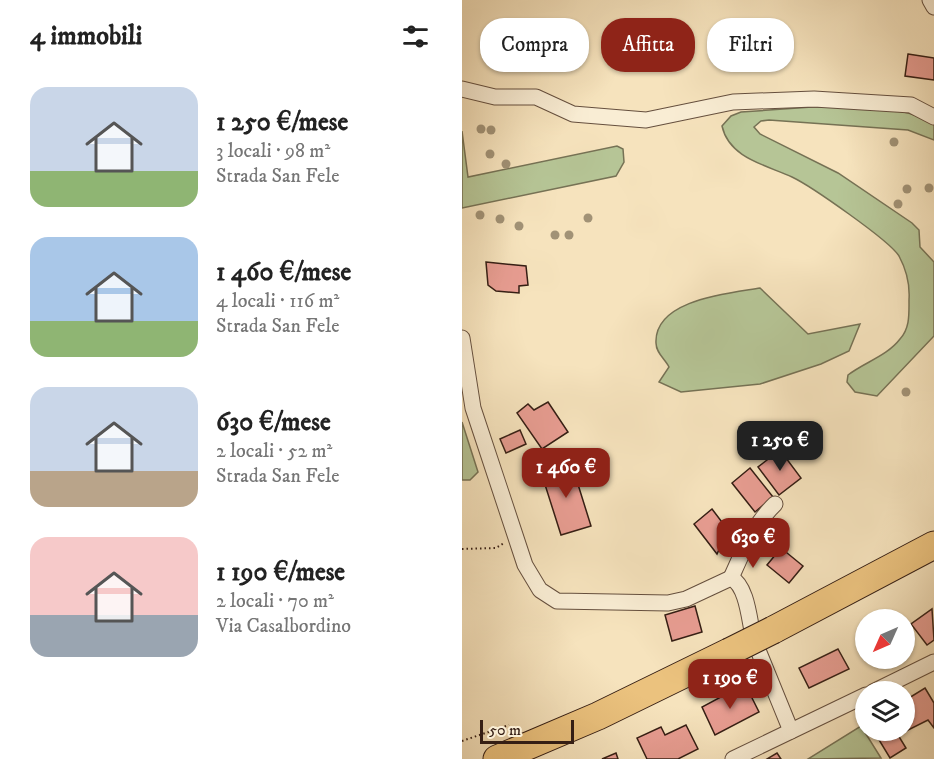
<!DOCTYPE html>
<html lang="it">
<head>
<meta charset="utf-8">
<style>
  :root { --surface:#fff; --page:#f2f2f2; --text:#222; --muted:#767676; --accent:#8f2418 }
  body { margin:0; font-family:"IM FELL DW Pica",serif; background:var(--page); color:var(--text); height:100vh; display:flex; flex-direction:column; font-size:22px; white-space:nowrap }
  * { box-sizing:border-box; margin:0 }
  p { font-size:20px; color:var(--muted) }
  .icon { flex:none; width:33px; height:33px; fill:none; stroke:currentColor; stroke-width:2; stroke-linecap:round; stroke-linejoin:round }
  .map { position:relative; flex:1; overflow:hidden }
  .details { display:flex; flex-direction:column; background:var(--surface); width:462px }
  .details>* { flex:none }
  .top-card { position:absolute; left:18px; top:18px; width:363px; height:54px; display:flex; gap:12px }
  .needle { width:39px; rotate:225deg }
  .tools { position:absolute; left:393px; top:609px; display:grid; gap:12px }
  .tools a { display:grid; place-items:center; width:60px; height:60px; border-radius:50%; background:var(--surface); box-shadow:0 2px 4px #0004; font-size:30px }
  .scale { position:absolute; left:18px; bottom:15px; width:94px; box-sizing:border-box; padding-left:6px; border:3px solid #351e14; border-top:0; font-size:16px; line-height:21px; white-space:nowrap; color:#351e14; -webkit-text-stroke:4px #f9edd4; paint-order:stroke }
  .price { position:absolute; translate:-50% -51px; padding:0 14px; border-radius:12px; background:var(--accent); color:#fff; font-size:20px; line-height:39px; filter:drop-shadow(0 2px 3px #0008) }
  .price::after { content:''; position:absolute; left:50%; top:36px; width:18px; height:14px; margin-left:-9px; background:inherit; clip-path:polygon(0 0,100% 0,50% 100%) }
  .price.current { background:#222; color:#fff }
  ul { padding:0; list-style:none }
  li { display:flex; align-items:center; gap:18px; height:150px; padding:0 30px }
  li span { display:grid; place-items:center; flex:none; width:168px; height:120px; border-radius:18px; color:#555 }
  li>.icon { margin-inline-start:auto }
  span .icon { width:72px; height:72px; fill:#fffc; stroke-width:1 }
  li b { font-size:26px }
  h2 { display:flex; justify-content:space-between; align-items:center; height:72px; padding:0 30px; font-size:26px }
  .pill { padding:0 21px; border-radius:24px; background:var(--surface); box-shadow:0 2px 4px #0004; font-size:21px; line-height:54px }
  .pill.current { background:var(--accent); color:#fff }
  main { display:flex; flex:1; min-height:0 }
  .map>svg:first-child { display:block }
</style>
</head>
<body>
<main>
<section class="details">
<h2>4 immobili<svg class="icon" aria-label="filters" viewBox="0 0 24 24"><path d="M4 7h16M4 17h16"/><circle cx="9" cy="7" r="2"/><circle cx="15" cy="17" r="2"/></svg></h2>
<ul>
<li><span style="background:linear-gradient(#c9d6e8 70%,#8fb573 0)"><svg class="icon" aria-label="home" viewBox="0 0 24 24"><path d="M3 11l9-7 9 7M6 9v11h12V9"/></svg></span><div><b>1 250 €/mese</b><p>3 locali · 98 m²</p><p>Strada San Fele</p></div></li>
<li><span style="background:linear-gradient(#a9c7e8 70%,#8fb573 0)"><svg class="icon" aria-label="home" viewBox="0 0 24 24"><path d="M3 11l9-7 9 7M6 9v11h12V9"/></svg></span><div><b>1 460 €/mese</b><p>4 locali · 116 m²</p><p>Strada San Fele</p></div></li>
<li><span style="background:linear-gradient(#c9d6e8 70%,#b9a48a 0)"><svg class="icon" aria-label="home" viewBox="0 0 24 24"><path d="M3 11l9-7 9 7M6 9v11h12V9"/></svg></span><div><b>630 €/mese</b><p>2 locali · 52 m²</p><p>Strada San Fele</p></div></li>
<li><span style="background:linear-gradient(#f6c9c9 65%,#9aa5b1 0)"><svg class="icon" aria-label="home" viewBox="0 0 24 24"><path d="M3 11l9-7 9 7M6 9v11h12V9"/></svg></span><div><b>1 190 €/mese</b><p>2 locali · 70 m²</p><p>Via Casalbordino</p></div></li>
</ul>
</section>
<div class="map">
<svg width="472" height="759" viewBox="0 0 472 759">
  <rect width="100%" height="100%" fill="#f6e3bd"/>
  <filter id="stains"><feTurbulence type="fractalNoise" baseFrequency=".00333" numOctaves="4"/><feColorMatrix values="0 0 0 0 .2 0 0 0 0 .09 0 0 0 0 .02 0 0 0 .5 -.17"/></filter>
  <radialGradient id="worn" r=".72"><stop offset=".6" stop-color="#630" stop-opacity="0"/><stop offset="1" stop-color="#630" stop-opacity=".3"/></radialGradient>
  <g fill="#b6c596" stroke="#767255" stroke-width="1.5">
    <path d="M350,107C392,107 433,103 472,123V140L446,130L307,120L299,121L292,127L298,134L376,173L450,223L457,230L458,247L472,262V336L415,396L393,392L385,382L386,375C403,362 425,356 438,339C448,328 447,314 447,300C448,285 444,269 437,256C428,241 349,186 330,177C304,165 267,158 260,126L269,116L279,112Z"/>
    <polygon points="0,131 6,177 155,146 161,149 162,162 154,176 0,208"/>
    <path d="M298,288L346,334L398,324L387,351L359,364L298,384L219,392L197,382L207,367C203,359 194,353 194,343C192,299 269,293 298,288Z"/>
    <polygon points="0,422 16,472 8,480 0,480"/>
    <polygon points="399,726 419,758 346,759"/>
  </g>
  <g fill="#e89d92" stroke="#351e14" stroke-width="1.5">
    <polygon points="446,54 472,58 472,80 443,76"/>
    <polygon points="24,262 64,266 66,285 57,286 57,293 34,291 26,285"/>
    <polygon points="86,402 106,432 80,449 55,413 66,404 72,410"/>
    <polygon points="58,430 64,444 44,453 38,439"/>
    <polygon points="318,450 339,478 317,495 296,467"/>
    <polygon points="109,462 129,526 99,535 79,472"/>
    <polygon points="288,468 311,497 293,512 270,483"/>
    <polygon points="250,509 266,530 255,554 232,524"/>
    <polygon points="319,548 341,566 327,583 305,565"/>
    <polygon points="233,606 240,632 210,641 203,615"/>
    <polygon points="470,609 472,640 465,645 449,624"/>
    <polygon points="376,649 387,669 347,688 337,668"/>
    <polygon points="283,684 297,712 253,735 240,707"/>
    <polygon points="463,688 472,703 472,728 466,720 436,735 444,748 428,758 411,730 442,730 442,701"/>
    <polygon points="224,725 236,749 216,759 185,759 175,738 199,727 203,735"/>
    <polygon points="154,753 156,759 140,759"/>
    <polygon points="315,753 319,759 305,759"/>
  </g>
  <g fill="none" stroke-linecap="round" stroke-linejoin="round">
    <g stroke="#654f3e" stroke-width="17">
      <g id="street">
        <polyline points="468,0 472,7"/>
        <polyline points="0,89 33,97 74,97 111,114 184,120 271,102 352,99 449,105 472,117"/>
        <polyline points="0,338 11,408 63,565 78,590 95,601 206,603 224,599 269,578"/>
        <path d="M290,631C287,616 284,585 269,578C281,551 292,524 313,504"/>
        <polyline points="296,650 329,731"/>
        <polyline points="411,692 472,662"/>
        <polyline points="271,759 404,695"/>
      </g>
    </g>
    <g stroke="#351e14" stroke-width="29">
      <g id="highway">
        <polyline points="311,630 472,545"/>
        <polyline points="35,759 136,716 267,652"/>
      </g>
    </g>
    <g stroke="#351e14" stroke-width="2" stroke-dasharray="1.5 3" stroke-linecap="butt">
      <polyline points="0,549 34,548 42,543"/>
      <polyline points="0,741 47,725"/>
    </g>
    <use href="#street" stroke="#f9edd4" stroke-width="15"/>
    <use href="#highway" stroke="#ebc27e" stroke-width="27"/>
    <g stroke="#351e14" stroke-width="29" stroke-linecap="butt">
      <polyline id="highway-bridge" points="267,652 311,630"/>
    </g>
    <use href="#highway-bridge" stroke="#ebc27e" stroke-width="27"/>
  </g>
  <g fill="#a19276">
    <circle cx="19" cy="129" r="4.5"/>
    <circle cx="29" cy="130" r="4.5"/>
    <circle cx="432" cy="142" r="4.5"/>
    <circle cx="28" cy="154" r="4.5"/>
    <circle cx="44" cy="164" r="4.5"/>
    <circle cx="467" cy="188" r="4.5"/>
    <circle cx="445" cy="189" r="4.5"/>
    <circle cx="436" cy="204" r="4.5"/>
    <circle cx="18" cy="215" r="4.5"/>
    <circle cx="126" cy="218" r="4.5"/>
    <circle cx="38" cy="219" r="4.5"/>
    <circle cx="57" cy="226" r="4.5"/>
    <circle cx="93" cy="235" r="4.5"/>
    <circle cx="107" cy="235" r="4.5"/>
    <circle cx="444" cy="392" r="4.5"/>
  </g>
  <rect width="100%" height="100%" filter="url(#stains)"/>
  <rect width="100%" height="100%" fill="url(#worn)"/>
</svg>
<div class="tools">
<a><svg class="needle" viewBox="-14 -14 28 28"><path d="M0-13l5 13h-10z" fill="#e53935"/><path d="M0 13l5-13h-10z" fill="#767676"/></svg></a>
<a><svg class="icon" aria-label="layers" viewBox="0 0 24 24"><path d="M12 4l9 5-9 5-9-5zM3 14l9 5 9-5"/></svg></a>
</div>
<div class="scale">50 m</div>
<b class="price current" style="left:318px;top:472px">1 250 €</b>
<b class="price" style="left:104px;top:499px">1 460 €</b>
<b class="price" style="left:291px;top:569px">630 €</b>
<b class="price" style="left:268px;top:710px">1 190 €</b>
<div class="top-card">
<a class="pill">Compra</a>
<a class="pill current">Affitta</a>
<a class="pill">Filtri</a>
</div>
</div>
</main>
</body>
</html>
